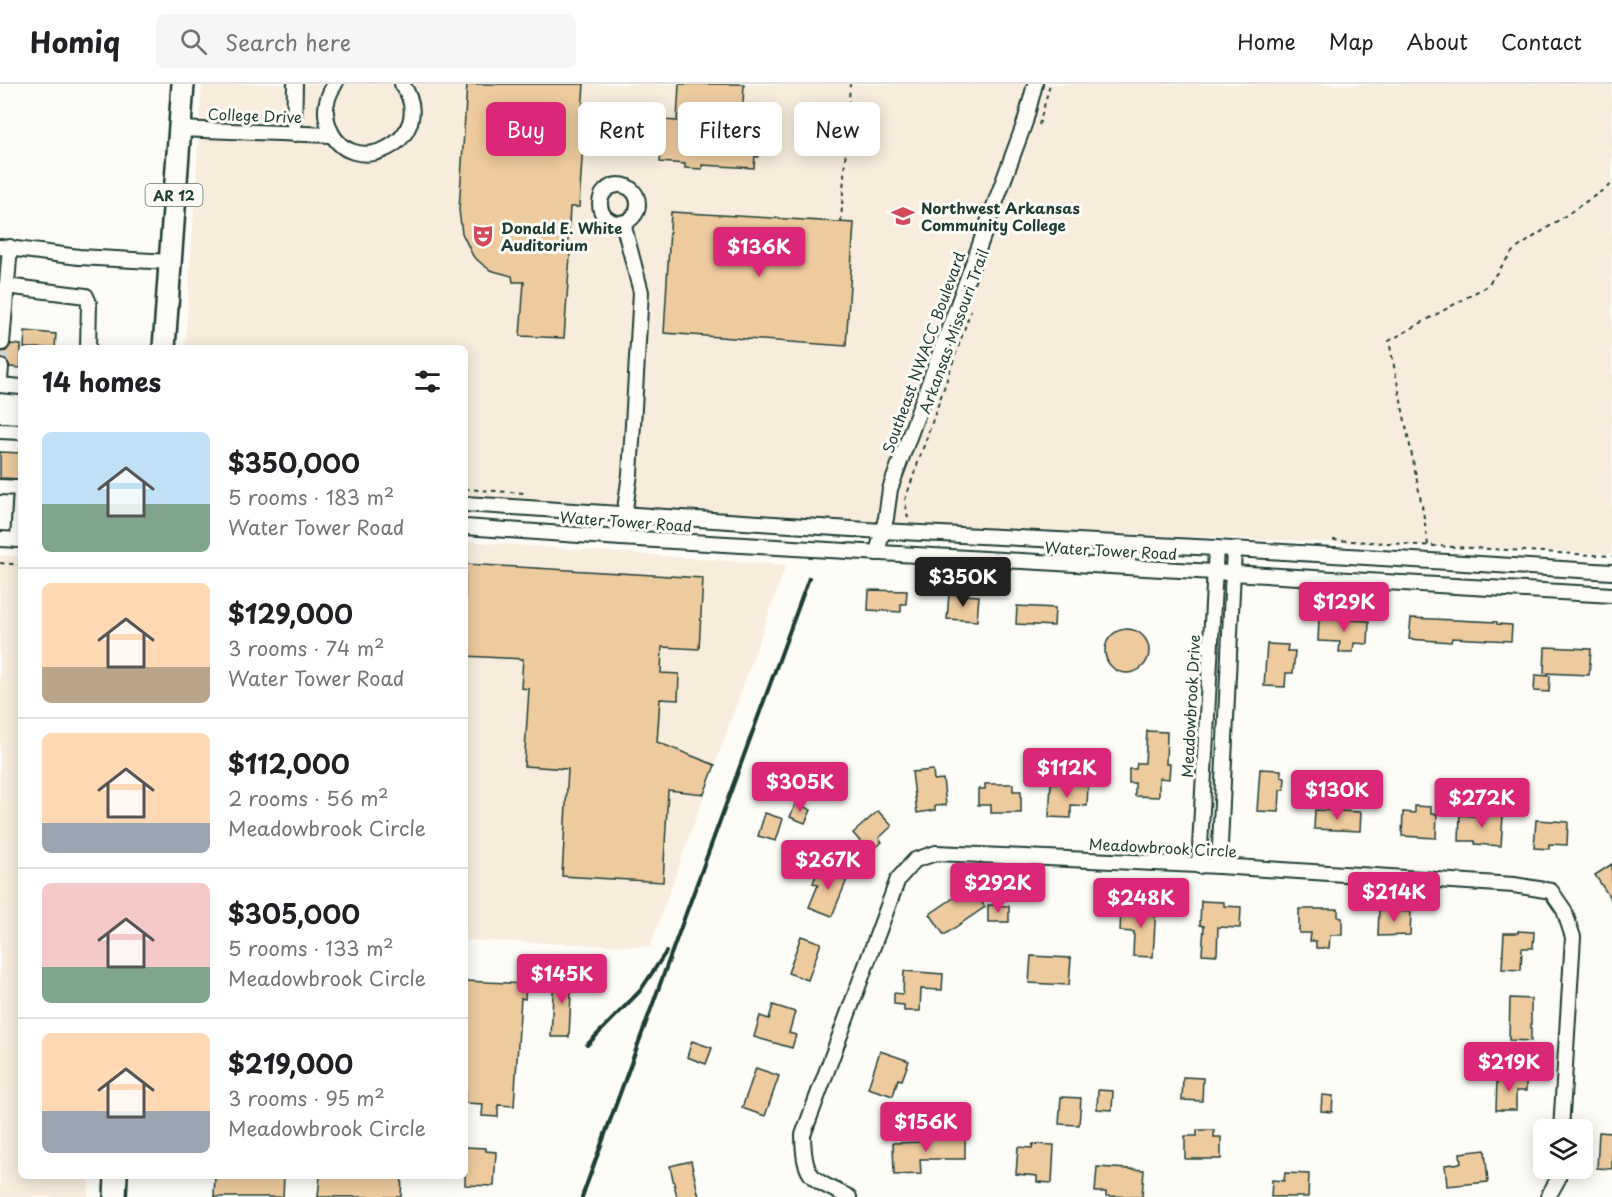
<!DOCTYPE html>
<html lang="en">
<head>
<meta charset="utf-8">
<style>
  :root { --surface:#fff; --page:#f6f6f6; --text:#202124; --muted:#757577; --line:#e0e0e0; --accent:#db2777 }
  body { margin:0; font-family:"Playpen Sans",sans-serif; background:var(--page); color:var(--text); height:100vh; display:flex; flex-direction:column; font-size:22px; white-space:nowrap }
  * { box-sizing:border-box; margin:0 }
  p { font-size:20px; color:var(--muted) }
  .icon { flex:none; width:33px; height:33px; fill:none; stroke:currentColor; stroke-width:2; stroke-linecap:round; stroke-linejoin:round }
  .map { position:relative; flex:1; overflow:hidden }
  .details { position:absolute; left:18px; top:261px; width:450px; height:834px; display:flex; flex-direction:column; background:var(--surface); border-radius:9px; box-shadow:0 3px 15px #0003 }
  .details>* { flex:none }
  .banner { position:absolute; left:486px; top:18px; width:570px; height:54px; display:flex; gap:12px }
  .fabs { position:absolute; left:1533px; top:1035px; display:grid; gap:12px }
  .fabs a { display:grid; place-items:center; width:60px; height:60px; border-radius:9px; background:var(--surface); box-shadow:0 3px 15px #0003; font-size:30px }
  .price { position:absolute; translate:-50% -51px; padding:0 14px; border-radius:6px; background:var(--accent); color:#fff; font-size:20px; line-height:39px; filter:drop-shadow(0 2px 3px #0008) }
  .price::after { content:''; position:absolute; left:50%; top:36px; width:18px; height:14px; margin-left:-9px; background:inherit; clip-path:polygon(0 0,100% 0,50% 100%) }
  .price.selected { background:#222; color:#fff }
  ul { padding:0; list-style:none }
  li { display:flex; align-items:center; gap:18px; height:150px; padding:0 24px }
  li+li { border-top:2px solid var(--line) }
  li span { display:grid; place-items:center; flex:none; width:168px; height:120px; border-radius:9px; color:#555 }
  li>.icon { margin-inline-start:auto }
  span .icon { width:72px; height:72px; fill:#fffc; stroke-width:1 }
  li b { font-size:26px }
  h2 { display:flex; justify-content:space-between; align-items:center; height:72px; padding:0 24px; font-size:26px }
  .pill { padding:0 21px; border-radius:9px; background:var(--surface); box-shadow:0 3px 15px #0003; font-size:21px; line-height:54px }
  .pill.selected { background:var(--accent); color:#fff }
  header { display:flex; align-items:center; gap:36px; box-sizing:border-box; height:84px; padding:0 30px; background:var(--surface); border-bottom:2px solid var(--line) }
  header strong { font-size:28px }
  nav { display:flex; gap:33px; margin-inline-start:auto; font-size:21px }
  .search { width:420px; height:54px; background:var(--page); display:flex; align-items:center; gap:15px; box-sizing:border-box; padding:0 21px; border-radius:9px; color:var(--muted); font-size:22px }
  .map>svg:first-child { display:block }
</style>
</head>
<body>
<header>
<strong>Homiq</strong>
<div class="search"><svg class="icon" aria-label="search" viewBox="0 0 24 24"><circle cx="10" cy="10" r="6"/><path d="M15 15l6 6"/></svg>Search here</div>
<nav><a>Home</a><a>Map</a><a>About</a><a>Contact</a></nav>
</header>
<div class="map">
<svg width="1612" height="1113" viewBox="0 0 1612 1113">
  <rect width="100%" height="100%" fill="#fdfcf7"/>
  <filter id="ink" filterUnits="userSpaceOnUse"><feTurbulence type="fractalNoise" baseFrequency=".0167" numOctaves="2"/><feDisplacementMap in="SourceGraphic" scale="12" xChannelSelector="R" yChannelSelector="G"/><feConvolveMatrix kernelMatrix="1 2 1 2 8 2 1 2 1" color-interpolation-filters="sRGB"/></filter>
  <g filter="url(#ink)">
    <g fill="#f8eddd">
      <polygon points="202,0 1612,0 1612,470 913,441 465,413 465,264 185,264"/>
      <polygon points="465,457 786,481 650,863 465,856"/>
      <polygon points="0,471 21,473 21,1092 89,1092 88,1113 0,1113"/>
    </g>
    <g fill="#eecb9f" stroke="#1f3d34" stroke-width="1.5">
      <polygon points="467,0 584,0 582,28 585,28 579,123 570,123 568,158 571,158 564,254 520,252 524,198 513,198 512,192 490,186 482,180 473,172 462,149 459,126"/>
      <polygon points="679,0 744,0 742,40 757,41 756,53 759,54 758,73 755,72 754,84 702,81 702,85 685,84 685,80 660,78 663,36 677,37"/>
      <polygon points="671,128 854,139 846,262 664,249"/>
      <polygon points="25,247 56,250 55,264 24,264"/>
      <polygon points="11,260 21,261 21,284 10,283 7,276 0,274 0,268 6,267"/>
      <polygon points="0,368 21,369 21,395 0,394"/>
      <polygon points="465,480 703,494 699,565 662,563 661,589 679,590 678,616 660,615 657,658 715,681 704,710 668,706 663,798 562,792 568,685 524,682 529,605 521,604 523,575 465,572"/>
      <polygon points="869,506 907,507 906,520 901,520 901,528 868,526"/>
      <polygon points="949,510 979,512 977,537 947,535"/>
      <polygon points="1017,522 1055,524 1054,542 1016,540"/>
      <polygon points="1411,534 1497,538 1497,540 1512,541 1511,557 1452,554 1451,558 1409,555"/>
      <polygon points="1319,535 1369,537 1368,560 1354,559 1353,568 1339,568 1340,558 1318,557"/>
      <circle cx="1127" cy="567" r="22"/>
      <polygon points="1267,560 1288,561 1287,567 1295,567 1293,589 1286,589 1285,603 1264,602"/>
      <polygon points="1545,563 1591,565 1589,591 1544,589"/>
      <polygon points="1535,591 1550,592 1549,608 1534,607"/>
      <polygon points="1147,647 1167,648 1166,680 1170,680 1169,695 1159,694 1159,713 1135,712 1135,699 1129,699 1129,685 1136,685 1137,679 1145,679"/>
      <polygon points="1260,685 1281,686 1281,693 1285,694 1284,706 1280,706 1279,728 1257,727"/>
      <polygon points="933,686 934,696 943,695 946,721 935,722 935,726 917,729 912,688"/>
      <polygon points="1051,699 1088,701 1087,722 1071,721 1071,734 1049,733"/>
      <polygon points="985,700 1013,700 1013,707 1021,707 1021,729 991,729 991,721 978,721 978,705 985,705"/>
      <polygon points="796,719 811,726 805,739 790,733"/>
      <polygon points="1415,722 1431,723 1431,730 1437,730 1436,754 1402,752 1403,728 1415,729"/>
      <polygon points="1315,726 1361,728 1360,747 1314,745"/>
      <polygon points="878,727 892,742 879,754 882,758 870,769 853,749"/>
      <polygon points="765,729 783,735 776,757 758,752"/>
      <polygon points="1485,730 1503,731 1501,762 1475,760 1475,757 1459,757 1460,731 1485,733"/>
      <polygon points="1536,736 1568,738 1567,761 1549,760 1549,765 1534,764"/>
      <polygon points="1612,780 1612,817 1595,791"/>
      <polygon points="824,783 848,793 832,832 809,823 818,801 813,799 817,789 820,791"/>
      <polygon points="971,802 985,823 944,851 930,830"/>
      <polygon points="1201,817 1224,818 1224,822 1241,823 1240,844 1218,843 1217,871 1202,870 1204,842 1200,841"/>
      <polygon points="988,821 1009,822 1009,838 988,838"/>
      <polygon points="1139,821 1156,822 1153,873 1133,872 1134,848 1120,847 1121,825 1138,826"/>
      <polygon points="1299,825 1338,825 1338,833 1342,834 1342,851 1330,851 1329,864 1316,864 1316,857 1310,857 1311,849 1299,849"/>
      <polygon points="1379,826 1411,828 1410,851 1378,852"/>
      <polygon points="1518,847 1534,848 1533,864 1522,864 1521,886 1502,885 1504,849 1518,849"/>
      <polygon points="801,852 821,859 808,896 788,889"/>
      <polygon points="1031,872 1071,874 1069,901 1029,899"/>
      <polygon points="904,887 943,890 942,906 921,905 920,927 904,927 904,921 894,920 894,909 903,910"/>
      <polygon points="554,888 572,888 569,953 551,953"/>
      <polygon points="465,897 526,900 525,915 521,914 514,1022 498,1021 498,1033 482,1032 483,1020 465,1019"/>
      <polygon points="1510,914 1531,915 1531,957 1509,956"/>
      <polygon points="773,921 795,928 789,949 796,951 792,964 754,953 760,932 769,935"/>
      <polygon points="692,957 712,964 706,980 687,973"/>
      <polygon points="880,967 909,977 902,996 898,995 893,1012 868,1004"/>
      <polygon points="756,984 779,992 765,1032 742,1024"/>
      <polygon points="1183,993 1203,994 1202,1017 1182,1016"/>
      <polygon points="1497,995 1526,995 1526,1007 1516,1007 1516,1026 1496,1026"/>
      <polygon points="1098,1006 1113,1007 1112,1026 1097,1025"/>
      <polygon points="1322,1011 1333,1012 1332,1028 1321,1027"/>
      <polygon points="1061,1013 1081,1014 1079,1041 1059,1040"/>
      <polygon points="1197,1046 1214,1046 1214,1053 1221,1053 1221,1075 1185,1075 1185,1052 1197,1052"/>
      <polygon points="1599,1048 1612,1049 1612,1085 1597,1084"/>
      <polygon points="922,1054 965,1054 965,1075 920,1075 921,1090 894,1091 893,1059 922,1058"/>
      <polygon points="1033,1060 1054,1061 1052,1099 1037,1098 1037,1092 1016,1090 1018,1063 1032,1064"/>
      <polygon points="465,1063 486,1064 486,1067 496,1068 494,1102 465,1101"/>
      <polygon points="1485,1066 1488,1098 1447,1102 1445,1081 1461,1079 1460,1069"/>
      <polygon points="691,1077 699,1113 677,1113 670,1082"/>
      <polygon points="1097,1083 1144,1086 1142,1113 1106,1112 1106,1108 1095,1108"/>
      <polygon points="1285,1089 1309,1090 1308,1113 1271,1113 1272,1096 1284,1097"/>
      <polygon points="215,1092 284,1092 283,1113 214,1113"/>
      <polygon points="320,1092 402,1092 401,1113 318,1113"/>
    </g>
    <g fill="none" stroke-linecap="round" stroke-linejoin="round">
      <polyline stroke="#d1d6d0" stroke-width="14" stroke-dasharray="14 7" stroke-linecap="butt" points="1,283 2,259"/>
      <g stroke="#1f3d34" stroke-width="18">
        <g id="minor">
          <path d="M335,0C327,12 323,25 328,40C347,102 442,56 402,0"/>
          <polyline points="178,45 331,51"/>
          <polyline points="294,50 295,0"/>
          <circle cx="619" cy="120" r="19"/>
          <polyline points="0,163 79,173 170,178"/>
          <polyline points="6,202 86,212 89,219 88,264"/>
          <polyline points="2,259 10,163"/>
          <polyline points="0,295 1,283"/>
          <polyline points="0,301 21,303"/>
          <polyline points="0,347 21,348"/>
          <polyline points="0,403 21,404"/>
          <polyline points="465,420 882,447 1216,464 1612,488"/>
          <polyline points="465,443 621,454 1612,511"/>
          <polyline points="621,454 630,390 641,208 623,139"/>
          <polyline points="0,455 21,456"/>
          <polyline points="18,456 21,405"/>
          <polyline points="877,469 886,434 890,405 1025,38 1035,0"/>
          <polyline points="1199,782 1216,464"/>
          <polyline points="1219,782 1234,465"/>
          <path d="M849,1113C811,1094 804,1096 803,1051L898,795L915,776L936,769L1219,782L1514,801L1551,807L1564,826L1573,853L1561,1046"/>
          <polyline points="1548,1113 1558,1095 1559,1084"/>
        </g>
      </g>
      <g stroke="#1f3d34" stroke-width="26">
        <g id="highway">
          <polyline points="164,264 183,0"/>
          <polyline points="115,1113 116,1092"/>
        </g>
      </g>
      <g stroke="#1f3d34" stroke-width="2" stroke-dasharray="4.5 4.5" stroke-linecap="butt">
        <polyline points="1039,41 1050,0"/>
        <polyline points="841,138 850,0"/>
        <polyline points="465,405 525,409"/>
        <polyline points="908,434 905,416 971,226"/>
        <polyline points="1333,456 1612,472"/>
        <polyline points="1428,461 1423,427 1389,257 1487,202 1513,167 1612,100"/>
        <polyline points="0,479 21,481"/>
      </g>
      <use href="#minor" stroke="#fdfcf7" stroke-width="14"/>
      <use href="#highway" stroke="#fdfcf7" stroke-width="21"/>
      <g stroke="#1f3d34" stroke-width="4">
        <polyline points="587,961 640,907 666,868"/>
        <polyline points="582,1113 809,494"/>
      </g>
    </g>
  </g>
  <defs>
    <g id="university-bare" transform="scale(1.8)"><path d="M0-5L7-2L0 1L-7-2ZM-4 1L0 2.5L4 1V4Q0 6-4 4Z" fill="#d1495b" stroke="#fdfcf7" stroke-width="2.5" paint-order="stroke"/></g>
    <g id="theatre-bare" transform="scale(1.8)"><path d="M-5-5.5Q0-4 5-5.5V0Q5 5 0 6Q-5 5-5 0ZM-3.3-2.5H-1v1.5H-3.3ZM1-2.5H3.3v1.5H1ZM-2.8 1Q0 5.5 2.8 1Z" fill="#d1495b" stroke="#fdfcf7" stroke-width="2.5" paint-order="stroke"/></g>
  </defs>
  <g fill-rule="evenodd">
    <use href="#university-bare" x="903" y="132"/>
    <use href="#theatre-bare" x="483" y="152"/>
  </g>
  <g text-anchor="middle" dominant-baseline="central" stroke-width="6" stroke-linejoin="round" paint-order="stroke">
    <rect fill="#fdfcf7" stroke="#62766e" stroke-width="1.5" x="145.5" y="100" width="57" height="22" rx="4.5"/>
    <g font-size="14" font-weight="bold" fill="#1f3d34">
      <text x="174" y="111">AR 12</text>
    </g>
    <g font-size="15" fill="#1f3d34" stroke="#fdfcf7">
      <text transform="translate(255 31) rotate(2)">College Drive</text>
      <text transform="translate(953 247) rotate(-70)">Arkansas Missouri Trail</text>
      <text transform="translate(923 268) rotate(-70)">Southeast NWACC Boulevard</text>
      <text transform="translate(626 437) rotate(4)">Water Tower Road</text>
      <text transform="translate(1111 466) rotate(3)">Water Tower Road</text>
      <text transform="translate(1190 622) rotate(-87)">Meadowbrook Drive</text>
      <text transform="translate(1163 763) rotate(3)">Meadowbrook Circle</text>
    </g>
    <g font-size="15" font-weight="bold" fill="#1f3d34" stroke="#fdfcf7" text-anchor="start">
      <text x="921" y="123">Northwest Arkansas<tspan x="921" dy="17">Community College</tspan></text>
      <text x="501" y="143">Donald E. White<tspan x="501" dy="17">Auditorium</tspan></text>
    </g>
  </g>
</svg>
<div class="fabs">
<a><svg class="icon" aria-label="layers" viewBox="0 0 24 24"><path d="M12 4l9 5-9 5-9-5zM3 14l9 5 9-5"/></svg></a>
</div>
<b class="price" style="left:759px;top:194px">$136K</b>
<b class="price selected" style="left:963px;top:524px">$350K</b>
<b class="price" style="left:1344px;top:549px">$129K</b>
<b class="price" style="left:1067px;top:715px">$112K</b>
<b class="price" style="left:800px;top:729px">$305K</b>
<b class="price" style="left:1337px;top:737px">$130K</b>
<b class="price" style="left:1482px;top:745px">$272K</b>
<b class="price" style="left:828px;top:807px">$267K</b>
<b class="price" style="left:998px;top:830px">$292K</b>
<b class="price" style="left:1394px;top:839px">$214K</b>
<b class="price" style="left:1141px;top:845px">$248K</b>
<b class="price" style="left:562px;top:921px">$145K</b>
<b class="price" style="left:1509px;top:1009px">$219K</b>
<b class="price" style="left:926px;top:1069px">$156K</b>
<div class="banner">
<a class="pill selected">Buy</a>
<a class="pill">Rent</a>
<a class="pill">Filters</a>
<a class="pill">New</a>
</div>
<section class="details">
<h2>14 homes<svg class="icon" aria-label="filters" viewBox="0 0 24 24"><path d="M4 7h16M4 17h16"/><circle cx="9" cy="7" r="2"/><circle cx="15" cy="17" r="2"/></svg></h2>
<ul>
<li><span style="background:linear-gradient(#bfe0f5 60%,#7fa58c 0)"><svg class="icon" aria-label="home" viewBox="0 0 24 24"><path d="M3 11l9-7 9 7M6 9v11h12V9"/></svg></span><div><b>$350,000</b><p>5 rooms · 183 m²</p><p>Water Tower Road</p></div></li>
<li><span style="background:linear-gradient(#ffd9b3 70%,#b9a48a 0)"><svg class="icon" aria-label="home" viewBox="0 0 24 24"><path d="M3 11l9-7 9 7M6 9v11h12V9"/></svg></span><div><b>$129,000</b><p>3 rooms · 74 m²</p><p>Water Tower Road</p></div></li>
<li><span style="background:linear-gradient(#ffd9b3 75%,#9aa5b1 0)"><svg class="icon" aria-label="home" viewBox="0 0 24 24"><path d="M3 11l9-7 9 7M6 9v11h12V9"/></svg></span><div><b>$112,000</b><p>2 rooms · 56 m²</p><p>Meadowbrook Circle</p></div></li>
<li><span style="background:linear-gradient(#f6c9c9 70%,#7fa58c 0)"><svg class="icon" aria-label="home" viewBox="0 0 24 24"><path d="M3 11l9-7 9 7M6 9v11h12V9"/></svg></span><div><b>$305,000</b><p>5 rooms · 133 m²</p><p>Meadowbrook Circle</p></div></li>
<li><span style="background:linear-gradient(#ffd9b3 65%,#9aa5b1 0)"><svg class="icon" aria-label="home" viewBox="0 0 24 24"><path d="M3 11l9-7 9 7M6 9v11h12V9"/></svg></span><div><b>$219,000</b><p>3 rooms · 95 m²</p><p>Meadowbrook Circle</p></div></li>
</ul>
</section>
</div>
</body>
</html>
